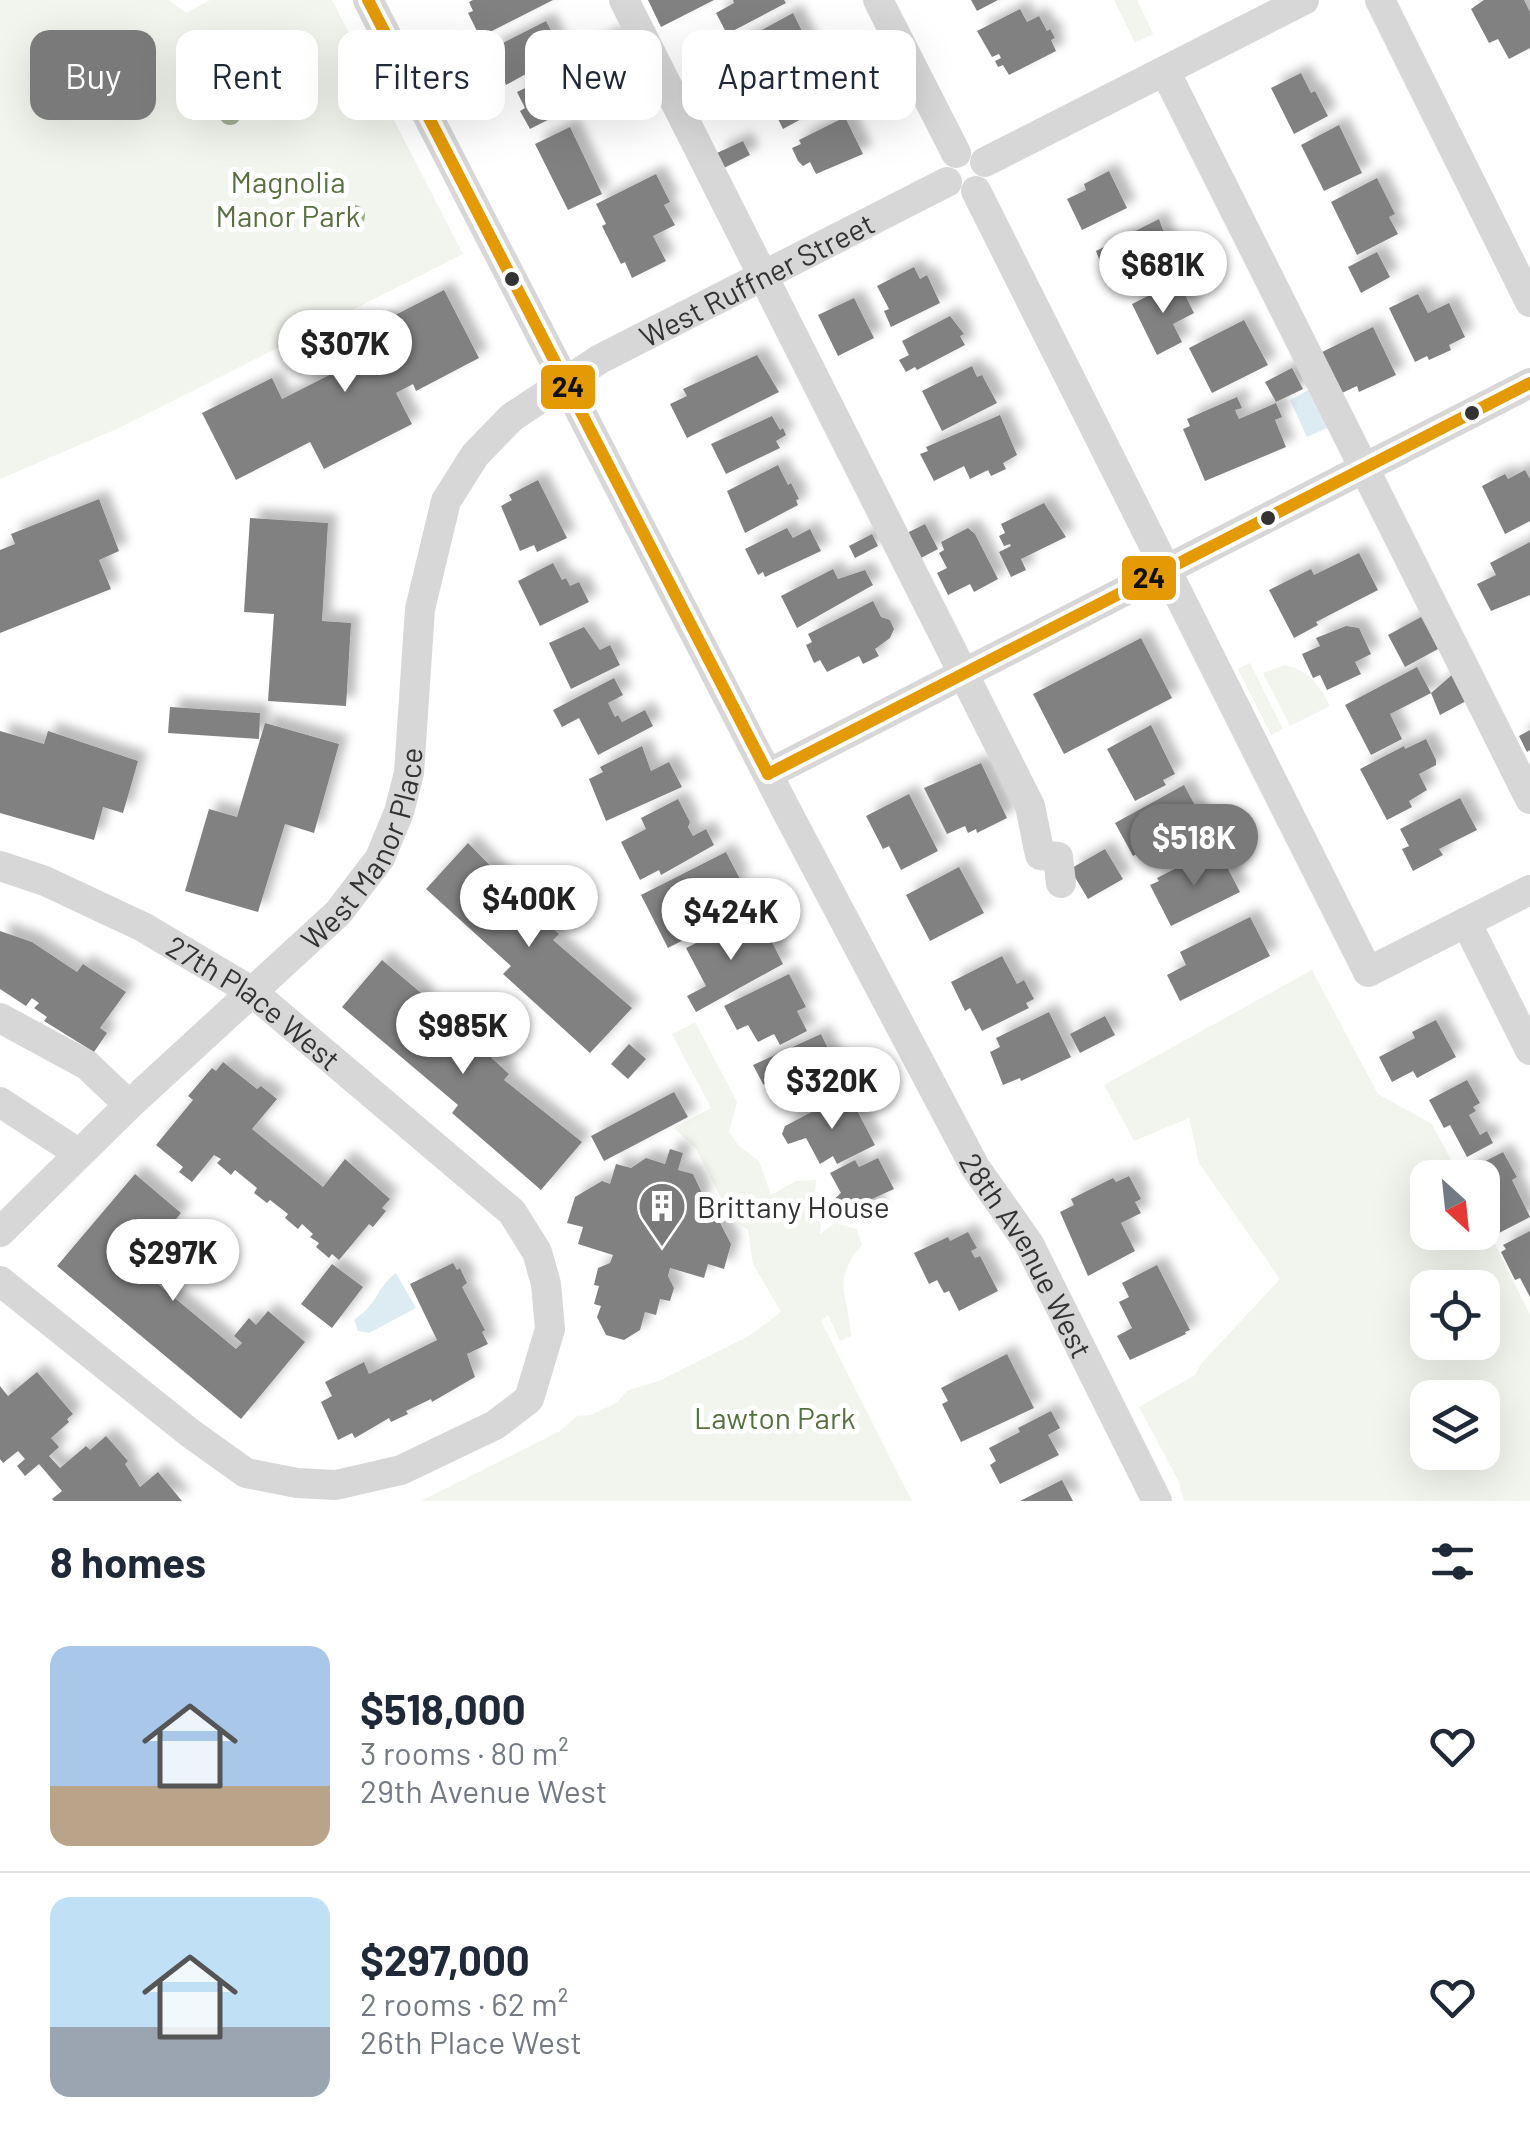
<!DOCTYPE html>
<html lang="en">
<head>
<meta charset="utf-8">
<style>
  :root { --surface:#fff; --page:#f6f6f7; --text:#1f2937; --muted:#747a83; --line:#e0e1e3; --accent:#7a7a7a }
  body { margin:0; font-family:Barlow,sans-serif; background:var(--page); color:var(--text); height:100vh; display:flex; flex-direction:column; font-size:38px; white-space:nowrap }
  * { box-sizing:border-box; margin:0 }
  p { font-size:32px; color:var(--muted) }
  .icon { flex:none; width:55px; height:55px; fill:none; stroke:currentColor; stroke-width:2; stroke-linecap:round; stroke-linejoin:round }
  .map { position:relative; height:1501px; overflow:hidden }
  .side { display:flex; flex-direction:column; background:var(--surface); flex:1 }
  .side>* { flex:none }
  .hud { position:absolute; left:30px; top:30px; width:1000px; height:90px; display:flex; gap:20px }
  .needle { width:65px; rotate:153deg }
  .tools { position:absolute; left:1410px; top:1160px; display:grid; gap:20px }
  .tools a { display:grid; place-items:center; width:90px; height:90px; border-radius:20px; background:var(--surface); box-shadow:0 10px 40px #0002; font-size:50px }
  .price { position:absolute; translate:-50% -85px; padding:0 22px; border-radius:35px; background:#fff; color:#222; font-size:32px; line-height:65px; filter:drop-shadow(0 2px 5px #0008) }
  .price::after { content:''; position:absolute; left:50%; top:60px; width:30px; height:22px; margin-left:-15px; background:inherit; clip-path:polygon(0 0,100% 0,50% 100%) }
  .price.active { background:var(--accent); color:#fff }
  ul { padding:0; list-style:none }
  li { display:flex; align-items:center; gap:30px; height:250px; padding:0 50px }
  li+li { border-top:2px solid var(--line) }
  li span { display:grid; place-items:center; flex:none; width:280px; height:200px; border-radius:20px; color:#555 }
  li>.icon { margin-inline-start:auto }
  span .icon { width:120px; height:120px; fill:#fffc; stroke-width:1 }
  li b { font-size:42px }
  h2 { display:flex; justify-content:space-between; align-items:center; height:120px; padding:0 50px; font-size:42px }
  .tag { padding:0 35px; border-radius:20px; background:var(--surface); box-shadow:0 10px 40px #0002; font-size:35px; line-height:90px }
  .tag.active { background:var(--accent); color:#fff }
  .map>svg:first-child { display:block }
</style>
</head>
<body>
<div class="map">
<svg width="1530" height="1501" viewBox="0 0 1530 1501">
  <defs>
    <filter id="shadow"><feDropShadow dx="9" dy="-9" stdDeviation="5" flood-color="#0004"/></filter>
  </defs>
  <rect width="100%" height="100%" fill="#fff"/>
  <g fill="#f1f5ed" fill-rule="evenodd">
    <polygon points="0,0 169,0 186,13 210,0 332,0 463,254 119,428 0,479"/>
    <polygon points="1114,0 1137,0 1153,34 1135,43"/>
    <polygon points="1250,663 1283,729 1271,735 1238,669"/>
    <path d="M1285,665C1309,671 1319,684 1330,706L1290,726L1263,673Z"/>
    <path d="M1312,970L1378,1094L1432,1124L1460,1177L1428,1178V1232H1482L1483,1220L1530,1315V1501H1184L1178,1480L1139,1407L1195,1375L1201,1364L1280,1279L1199,1163L1189,1118L1134,1141L1104,1085ZM1428,1288H1482V1342H1428ZM1428,1398H1482V1452H1428Z"/>
    <path d="M695,1022L737,1102L729,1132L739,1146L759,1161L771,1195L796,1181L816,1180L815,1193L822,1210L820,1234L835,1223L857,1229L862,1245C831,1280 848,1293 851,1336L840,1341L828,1315L821,1321L912,1501H421L560,1431L577,1416L591,1415L616,1403L628,1390L659,1381L749,1336L781,1312L753,1264L748,1230L731,1218L696,1149L674,1128L711,1108L672,1034Z"/>
  </g>
  <g fill="#ddebf3">
    <polygon points="1312,388 1329,427 1307,437 1290,400"/>
    <path d="M396,1273L416,1308L369,1333L358,1331L354,1320C358,1316 364,1313 368,1308C379,1296 380,1285 396,1273Z"/>
  </g>
  <g fill="#818181" filter="url(#shadow)">
    <polygon points="473,0 553,0 480,37 468,13 473,11 469,2"/>
    <polygon points="648,0 714,0 661,27"/>
    <polygon points="733,0 784,0 786,3 727,34 716,13 734,3"/>
    <polygon points="971,0 998,0 977,11"/>
    <polygon points="1484,0 1524,0 1530,12 1530,48 1509,59 1498,39 1489,43 1471,9"/>
    <polygon points="1020,9 1027,22 1039,16 1047,31 1050,29 1055,38 1051,40 1056,51 1009,75 1003,65 998,67 995,61 1001,58 999,54 992,57 977,31"/>
    <polygon points="793,13 810,47 722,94 705,61"/>
    <polygon points="546,21 558,44 547,50 549,54 539,59 542,65 506,85 491,49"/>
    <polygon points="616,34 628,59 601,72 589,47"/>
    <polygon points="818,62 838,99 783,129 764,91"/>
    <polygon points="572,65 585,90 581,92 585,101 530,129 520,111 525,108 517,92"/>
    <polygon points="1301,73 1311,93 1315,91 1328,116 1294,134 1271,88"/>
    <polygon points="845,117 863,154 816,174 810,162 803,166 798,161 792,148 801,144 799,140"/>
    <polygon points="1339,125 1362,173 1324,191 1301,145"/>
    <polygon points="570,127 602,194 568,210 535,144"/>
    <polygon points="743,141 750,155 724,168 717,153"/>
    <polygon points="1109,171 1127,208 1082,230 1067,199 1086,190 1084,184"/>
    <polygon points="656,174 670,202 664,205 675,225 653,236 666,261 632,278 625,262 621,264 602,226 606,224 596,204"/>
    <polygon points="1377,178 1395,214 1389,217 1398,234 1357,255 1331,202"/>
    <polygon points="1159,219 1170,250 1152,259 1155,265 1133,276 1129,268 1107,280 1096,251"/>
    <polygon points="1377,252 1390,277 1361,293 1348,267"/>
    <polygon points="914,267 920,279 927,275 940,303 891,327 884,311 889,309 877,286"/>
    <polygon points="1178,281 1194,313 1173,324 1182,342 1157,355 1132,304"/>
    <polygon points="444,290 479,358 416,391 413,384 396,393 412,424 324,469 310,442 236,480 202,413 272,378 282,399 381,349 370,328"/>
    <polygon points="1418,294 1428,313 1449,303 1465,337 1449,345 1451,350 1429,360 1427,356 1415,362 1389,308"/>
    <polygon points="854,298 874,338 838,356 818,315"/>
    <polygon points="950,316 964,334 960,336 965,345 917,370 915,367 906,372 899,360 909,355 902,341"/>
    <polygon points="1244,320 1268,365 1212,393 1189,348"/>
    <polygon points="1373,327 1396,375 1359,392 1357,386 1342,393 1322,352"/>
    <polygon points="757,355 779,392 687,438 670,404 687,396 683,389"/>
    <polygon points="972,366 977,377 982,375 997,403 942,431 922,391"/>
    <polygon points="1292,368 1303,389 1276,402 1265,382"/>
    <polygon points="1237,397 1242,408 1235,410 1239,419 1276,403 1282,417 1275,420 1286,447 1205,481 1183,429 1190,426 1187,419"/>
    <polygon points="1000,415 1017,455 1003,463 1006,469 991,476 988,470 970,479 964,466 934,481 920,454 928,451 926,447"/>
    <polygon points="772,416 780,430 783,428 786,435 776,441 780,448 726,474 711,444"/>
    <polygon points="778,465 788,485 791,483 799,499 796,500 798,505 745,533 727,491"/>
    <polygon points="1525,470 1530,479 1530,521 1505,534 1482,486 1505,474 1508,479"/>
    <polygon points="538,480 567,538 537,552 534,545 520,551 501,506 512,500 509,495"/>
    <polygon points="99,499 119,551 99,560 111,589 0,633 0,550 15,544 11,534"/>
    <polygon points="1044,503 1066,537 1021,559 1026,570 1011,577 999,552 1011,546 1010,544 1004,546 999,536 1005,533 1001,524"/>
    <polygon points="250,518 328,523 322,621 351,623 346,706 268,701 274,614 244,612"/>
    <polygon points="925,524 938,549 919,559 905,534"/>
    <polygon points="787,528 793,538 810,529 821,551 765,577 763,572 758,575 745,549"/>
    <polygon points="968,528 975,534 998,579 974,592 970,584 948,595 937,573 947,568 939,553 944,550 941,542"/>
    <polygon points="872,534 878,546 855,558 849,546"/>
    <polygon points="1530,542 1530,595 1491,611 1477,584 1496,575 1490,563"/>
    <polygon points="1359,553 1378,590 1316,622 1318,625 1294,638 1269,590 1311,569 1314,575"/>
    <polygon points="553,563 562,580 566,578 570,586 579,582 589,602 540,626 518,581"/>
    <polygon points="833,569 838,579 865,570 873,585 797,628 781,596"/>
    <polygon points="873,601 881,617 890,620 894,629 890,638 875,649 879,656 863,664 859,656 827,672 820,660 814,663 806,645 812,642 808,634"/>
    <polygon points="1421,617 1438,649 1405,667 1388,635"/>
    <polygon points="1346,626 1359,628 1371,654 1355,662 1361,674 1327,690 1320,675 1313,678 1302,654 1320,646 1316,638"/>
    <polygon points="584,627 600,650 610,645 620,665 571,689 549,643"/>
    <polygon points="1141,638 1172,698 1064,754 1033,694"/>
    <polygon points="1417,667 1431,693 1390,714 1402,739 1371,755 1345,705"/>
    <polygon points="1452,675 1466,701 1440,715 1431,693"/>
    <polygon points="614,678 623,695 608,703 615,717 618,715 622,722 645,710 653,726 598,755 579,718 562,727 553,710"/>
    <polygon points="170,707 260,713 259,739 168,733"/>
    <polygon points="265,723 339,744 314,833 285,824 258,912 185,891 209,809 237,817"/>
    <polygon points="1151,725 1175,774 1163,780 1166,785 1135,801 1107,749"/>
    <polygon points="1530,730 1530,750 1527,752 1519,736"/>
    <polygon points="0,731 44,744 48,731 138,761 123,813 103,807 94,840 0,813"/>
    <polygon points="1426,739 1436,760 1436,765 1419,774 1427,790 1409,801 1412,807 1387,820 1360,769 1404,746 1405,749"/>
    <polygon points="642,746 651,771 669,762 682,787 606,821 589,779 603,772 600,767"/>
    <polygon points="981,763 1007,818 977,833 976,829 968,833 965,826 947,834 924,788"/>
    <polygon points="1184,785 1205,824 1147,856 1144,850 1133,856 1115,823"/>
    <polygon points="909,794 938,851 901,870 889,846 883,849 866,816"/>
    <polygon points="1460,798 1477,830 1439,849 1443,855 1413,871 1402,849 1409,846 1400,829"/>
    <polygon points="678,799 690,822 688,827 693,836 706,829 714,845 661,875 659,870 640,880 621,842 646,829 641,818"/>
    <polygon points="468,843 515,891 508,898 542,930 548,924 559,934 553,940 632,1008 590,1053 503,974 511,966 426,889"/>
    <polygon points="1105,849 1123,879 1088,899 1070,869"/>
    <polygon points="726,852 741,881 731,886 743,909 668,948 641,895"/>
    <polygon points="1222,857 1240,892 1171,926 1150,885 1159,881 1157,878 1196,858 1201,867"/>
    <polygon points="959,867 984,913 930,941 906,895"/>
    <polygon points="1250,917 1270,956 1180,1001 1167,975 1186,965 1180,952"/>
    <polygon points="764,926 783,964 696,1012 687,996 706,986 686,948 729,927 735,940"/>
    <polygon points="0,931 32,942 77,972 83,964 126,992 100,1028 107,1033 94,1052 44,1021 47,1017 34,1008 39,1003 32,998 26,1006 0,989"/>
    <polygon points="1002,956 1017,984 1024,980 1034,999 1026,1003 1029,1008 982,1031 970,1008 965,1011 951,982"/>
    <polygon points="382,960 427,998 418,1008 463,1047 471,1039 509,1074 504,1080 582,1142 541,1190 452,1113 458,1105 342,1007"/>
    <polygon points="789,974 806,1007 797,1011 807,1031 780,1045 774,1034 758,1042 748,1025 737,1030 724,1006"/>
    <polygon points="1049,1012 1071,1057 1021,1081 1020,1078 1003,1085 990,1052 1000,1047 996,1038"/>
    <polygon points="1105,1016 1115,1035 1080,1053 1070,1034"/>
    <polygon points="1436,1020 1456,1057 1417,1078 1413,1071 1392,1082 1379,1057 1415,1038 1412,1032"/>
    <polygon points="821,1034 847,1088 801,1109 796,1098 788,1102 780,1085 773,1088 763,1084 753,1065"/>
    <polygon points="629,1044 646,1059 628,1079 611,1064"/>
    <polygon points="223,1062 257,1089 261,1086 277,1099 252,1129 323,1187 345,1159 390,1199 382,1208 386,1211 373,1227 369,1224 339,1260 332,1254 329,1258 316,1247 319,1243 310,1237 313,1234 302,1224 298,1229 285,1218 288,1214 270,1200 267,1203 254,1193 257,1188 235,1170 231,1175 217,1163 221,1159 214,1155 192,1182 179,1172 183,1167 156,1145 193,1100 188,1096 212,1068 216,1071"/>
    <polygon points="1467,1080 1480,1103 1473,1107 1476,1111 1469,1115 1480,1135 1487,1131 1493,1143 1467,1157 1450,1125 1444,1128 1429,1100"/>
    <polygon points="674,1092 688,1117 604,1161 591,1136"/>
    <polygon points="850,1097 875,1145 837,1164 833,1156 820,1164 806,1138 788,1144 782,1134 785,1126 827,1104 829,1108"/>
    <polygon points="670,1149 683,1153 678,1170 693,1174 702,1193 697,1211 717,1217 731,1244 724,1269 708,1264 704,1278 670,1268 668,1276 674,1288 670,1301 660,1299 656,1315 645,1312 640,1330 624,1340 606,1335 597,1317 601,1306 594,1304 599,1286 594,1285 598,1268 610,1263 613,1255 578,1244 583,1227 567,1223 575,1197 602,1181 610,1184 616,1164 631,1168 646,1158 665,1164"/>
    <polygon points="1503,1152 1517,1177 1512,1180 1530,1217 1499,1233 1495,1226 1491,1228 1482,1213 1482,1178 1469,1178 1466,1171"/>
    <polygon points="878,1158 894,1189 872,1199 878,1211 856,1222 849,1208 837,1213 831,1202 841,1193 830,1173 855,1160 859,1167"/>
    <polygon points="135,1174 181,1213 155,1245 147,1238 129,1260 236,1349 242,1343 234,1336 249,1318 256,1325 268,1311 305,1342 241,1419 57,1266"/>
    <polygon points="1129,1176 1141,1199 1135,1202 1141,1213 1121,1223 1135,1251 1088,1276 1060,1212 1074,1205 1071,1199 1113,1178 1116,1182"/>
    <polygon points="1530,1231 1530,1297 1520,1278 1515,1280 1501,1252 1506,1249 1503,1245"/>
    <polygon points="968,1232 977,1248 971,1251 975,1258 980,1256 998,1291 959,1311 949,1291 944,1293 937,1280 929,1284 914,1253 948,1237 950,1241"/>
    <polygon points="453,1263 457,1270 460,1268 467,1283 462,1287 485,1330 482,1332 488,1344 467,1354 475,1377 432,1402 431,1399 406,1411 408,1414 391,1422 389,1418 355,1438 352,1433 338,1440 321,1402 332,1396 325,1382 364,1362 369,1374 437,1340 410,1284"/>
    <polygon points="332,1264 363,1287 332,1328 301,1304"/>
    <polygon points="1157,1265 1190,1330 1185,1332 1186,1334 1130,1360 1117,1336 1132,1328 1119,1302 1129,1297 1122,1283"/>
    <polygon points="1007,1354 1034,1408 961,1442 942,1404 948,1401 941,1388"/>
    <polygon points="37,1372 73,1414 67,1419 69,1422 51,1438 59,1447 49,1456 60,1468 86,1446 90,1450 106,1436 128,1461 125,1464 140,1487 158,1472 182,1501 54,1501 52,1499 62,1491 39,1464 25,1476 17,1466 25,1459 18,1451 3,1463 0,1459 0,1386 8,1396"/>
    <polygon points="1051,1411 1060,1428 1048,1435 1059,1455 1000,1484 990,1465 996,1461 989,1448 1020,1432 1018,1428"/>
    <polygon points="1062,1480 1073,1501 1020,1501"/>
  </g>
  <g fill="none" stroke-linecap="round" stroke-linejoin="round">
    <g stroke="#d7d7d7" stroke-width="30">
      <path id="s1" d="M368,0L784,806L975,1167L1029,1244L1157,1501"/>
      <polyline points="624,0 1030,806 1040,855 1058,857 1061,883"/>
      <polyline points="878,0 956,153"/>
      <polyline points="1380,0 1530,302"/>
      <polyline points="1165,71 1530,799"/>
      <polyline points="985,162 1304,0"/>
      <polyline points="976,191 1368,972 1530,890"/>
      <polyline points="768,774 1530,383"/>
      <path id="s2" d="M0,866L45,881L143,927L251,991L512,1212L537,1252L546,1284L550,1329L529,1399L495,1425L401,1470L336,1485L297,1483L246,1473L190,1433L0,1281"/>
      <polyline points="1466,922 1530,1050"/>
      <polyline points="0,1018 87,1065 129,1105"/>
      <polyline points="0,1102 78,1153"/>
      <path id="s3" d="M0,1232L129,1105L338,913L380,858L399,812L409,773L420,609L446,501L475,455L512,417L600,359L947,182"/>
    </g>
    <g stroke="#fff" stroke-width="20">
      <g id="bus-1">
        <polyline points="368,0 768,774"/>
        <polyline points="768,774 1530,383"/>
      </g>
    </g>
    <use href="#bus-1" stroke="#e39a05" stroke-width="12"/>
  </g>
  <g fill="#a2b095">
    <circle cx="265" cy="55" r="11"/>
    <circle cx="230" cy="114" r="11"/>
    <circle cx="354" cy="216" r="11"/>
  </g>
  <defs>
    <g id="building-pin" transform="scale(2.5)"><path d="M0 17L-7.5 6A9.5 9.5 0 1 1 7.5 6Z" fill="#7a7a7a" stroke="#fff"/><path d="M-4-6H4V6H1V3H-1V6H-4ZM-2.5-4.3h1.7v1.8h-1.7ZM.8-4.3h1.7v1.8H.8ZM-2.5-1h1.7V.8h-1.7ZM.8-1h1.7V.8H.8Z" fill="#fff"/></g>
  </defs>
  <g fill-rule="evenodd">
    <use href="#building-pin" x="662" y="1206"/>
  </g>
  <g fill="#333" stroke="#fff" stroke-width="4">
    <circle cx="512" cy="279" r="9"/>
    <circle cx="1472" cy="413" r="9"/>
    <circle cx="1268" cy="518" r="9"/>
  </g>
  <g text-anchor="middle" dominant-baseline="central" stroke-width="10" stroke-linejoin="round" paint-order="stroke">
    <g font-size="30" fill="#56703f" stroke="#fff">
      <text x="288" y="181">Magnolia<tspan x="288" dy="34">Manor Park</tspan></text>
      <text x="775" y="1417">Lawton Park</text>
    </g>
    <g font-size="30" fill="#333" stroke="#fff">
      <text stroke="none"><textPath href="#s3" startOffset="1288">West Ruffner Street</textPath></text>
      <text stroke="none"><textPath href="#s3" startOffset="535">West Manor Place</textPath></text>
      <text stroke="none"><textPath href="#s2" startOffset="290">27th Place West</textPath></text>
      <text stroke="none"><textPath href="#s1" startOffset="1418">28th Avenue West</textPath></text>
    </g>
    <g font-size="30" fill="#333" stroke="#fff" text-anchor="start">
      <text x="697" y="1206">Brittany House</text>
    </g>
  </g>
  <g stroke="#fff" stroke-width="4">
    <rect x="539" y="363" width="58" height="48" rx="10" fill="#e39a05"/>
    <rect x="1120" y="554" width="58" height="48" rx="10" fill="#e39a05"/>
  </g>
  <g font-size="28" text-anchor="middle" font-weight="bold" fill="#111">
    <text x="568" y="397">24</text>
    <text x="1149" y="588">24</text>
  </g>
</svg>
<div class="tools">
<a><svg class="needle" viewBox="-14 -14 28 28"><path d="M0-13l5 13h-10z" fill="#e53935"/><path d="M0 13l5-13h-10z" fill="#747a83"/></svg></a>
<a><svg class="icon" aria-label="locate" viewBox="0 0 24 24"><circle cx="12" cy="12" r="6"/><path d="M12 2v4M12 18v4M2 12h4M18 12h4"/></svg></a>
<a><svg class="icon" aria-label="layers" viewBox="0 0 24 24"><path d="M12 4l9 5-9 5-9-5zM3 14l9 5 9-5"/></svg></a>
</div>
<b class="price" style="left:1163px;top:316px">$681K</b>
<b class="price" style="left:345px;top:395px">$307K</b>
<b class="price active" style="left:1194px;top:889px">$518K</b>
<b class="price" style="left:529px;top:950px">$400K</b>
<b class="price" style="left:731px;top:963px">$424K</b>
<b class="price" style="left:463px;top:1077px">$985K</b>
<b class="price" style="left:832px;top:1132px">$320K</b>
<b class="price" style="left:173px;top:1304px">$297K</b>
<div class="hud">
<a class="tag active">Buy</a>
<a class="tag">Rent</a>
<a class="tag">Filters</a>
<a class="tag">New</a>
<a class="tag">Apartment</a>
</div>
</div>
<section class="side">
<h2>8 homes<svg class="icon" aria-label="filters" viewBox="0 0 24 24"><path d="M4 7h16M4 17h16"/><circle cx="9" cy="7" r="2"/><circle cx="15" cy="17" r="2"/></svg></h2>
<ul>
<li><span style="background:linear-gradient(#a9c7e8 70%,#b9a48a 0)"><svg class="icon" aria-label="home" viewBox="0 0 24 24"><path d="M3 11l9-7 9 7M6 9v11h12V9"/></svg></span><div><b>$518,000</b><p>3 rooms · 80 m²</p><p>29th Avenue West</p></div><svg class="icon" aria-label="heart" viewBox="0 0 24 24"><path d="M12 20l-8-8c-3-5 5-10 8-4 3-6 11-1 8 4z"/></svg></li>
<li><span style="background:linear-gradient(#bfe0f5 65%,#9aa5b1 0)"><svg class="icon" aria-label="home" viewBox="0 0 24 24"><path d="M3 11l9-7 9 7M6 9v11h12V9"/></svg></span><div><b>$297,000</b><p>2 rooms · 62 m²</p><p>26th Place West</p></div><svg class="icon" aria-label="heart" viewBox="0 0 24 24"><path d="M12 20l-8-8c-3-5 5-10 8-4 3-6 11-1 8 4z"/></svg></li>
</ul>
</section>
</body>
</html>
